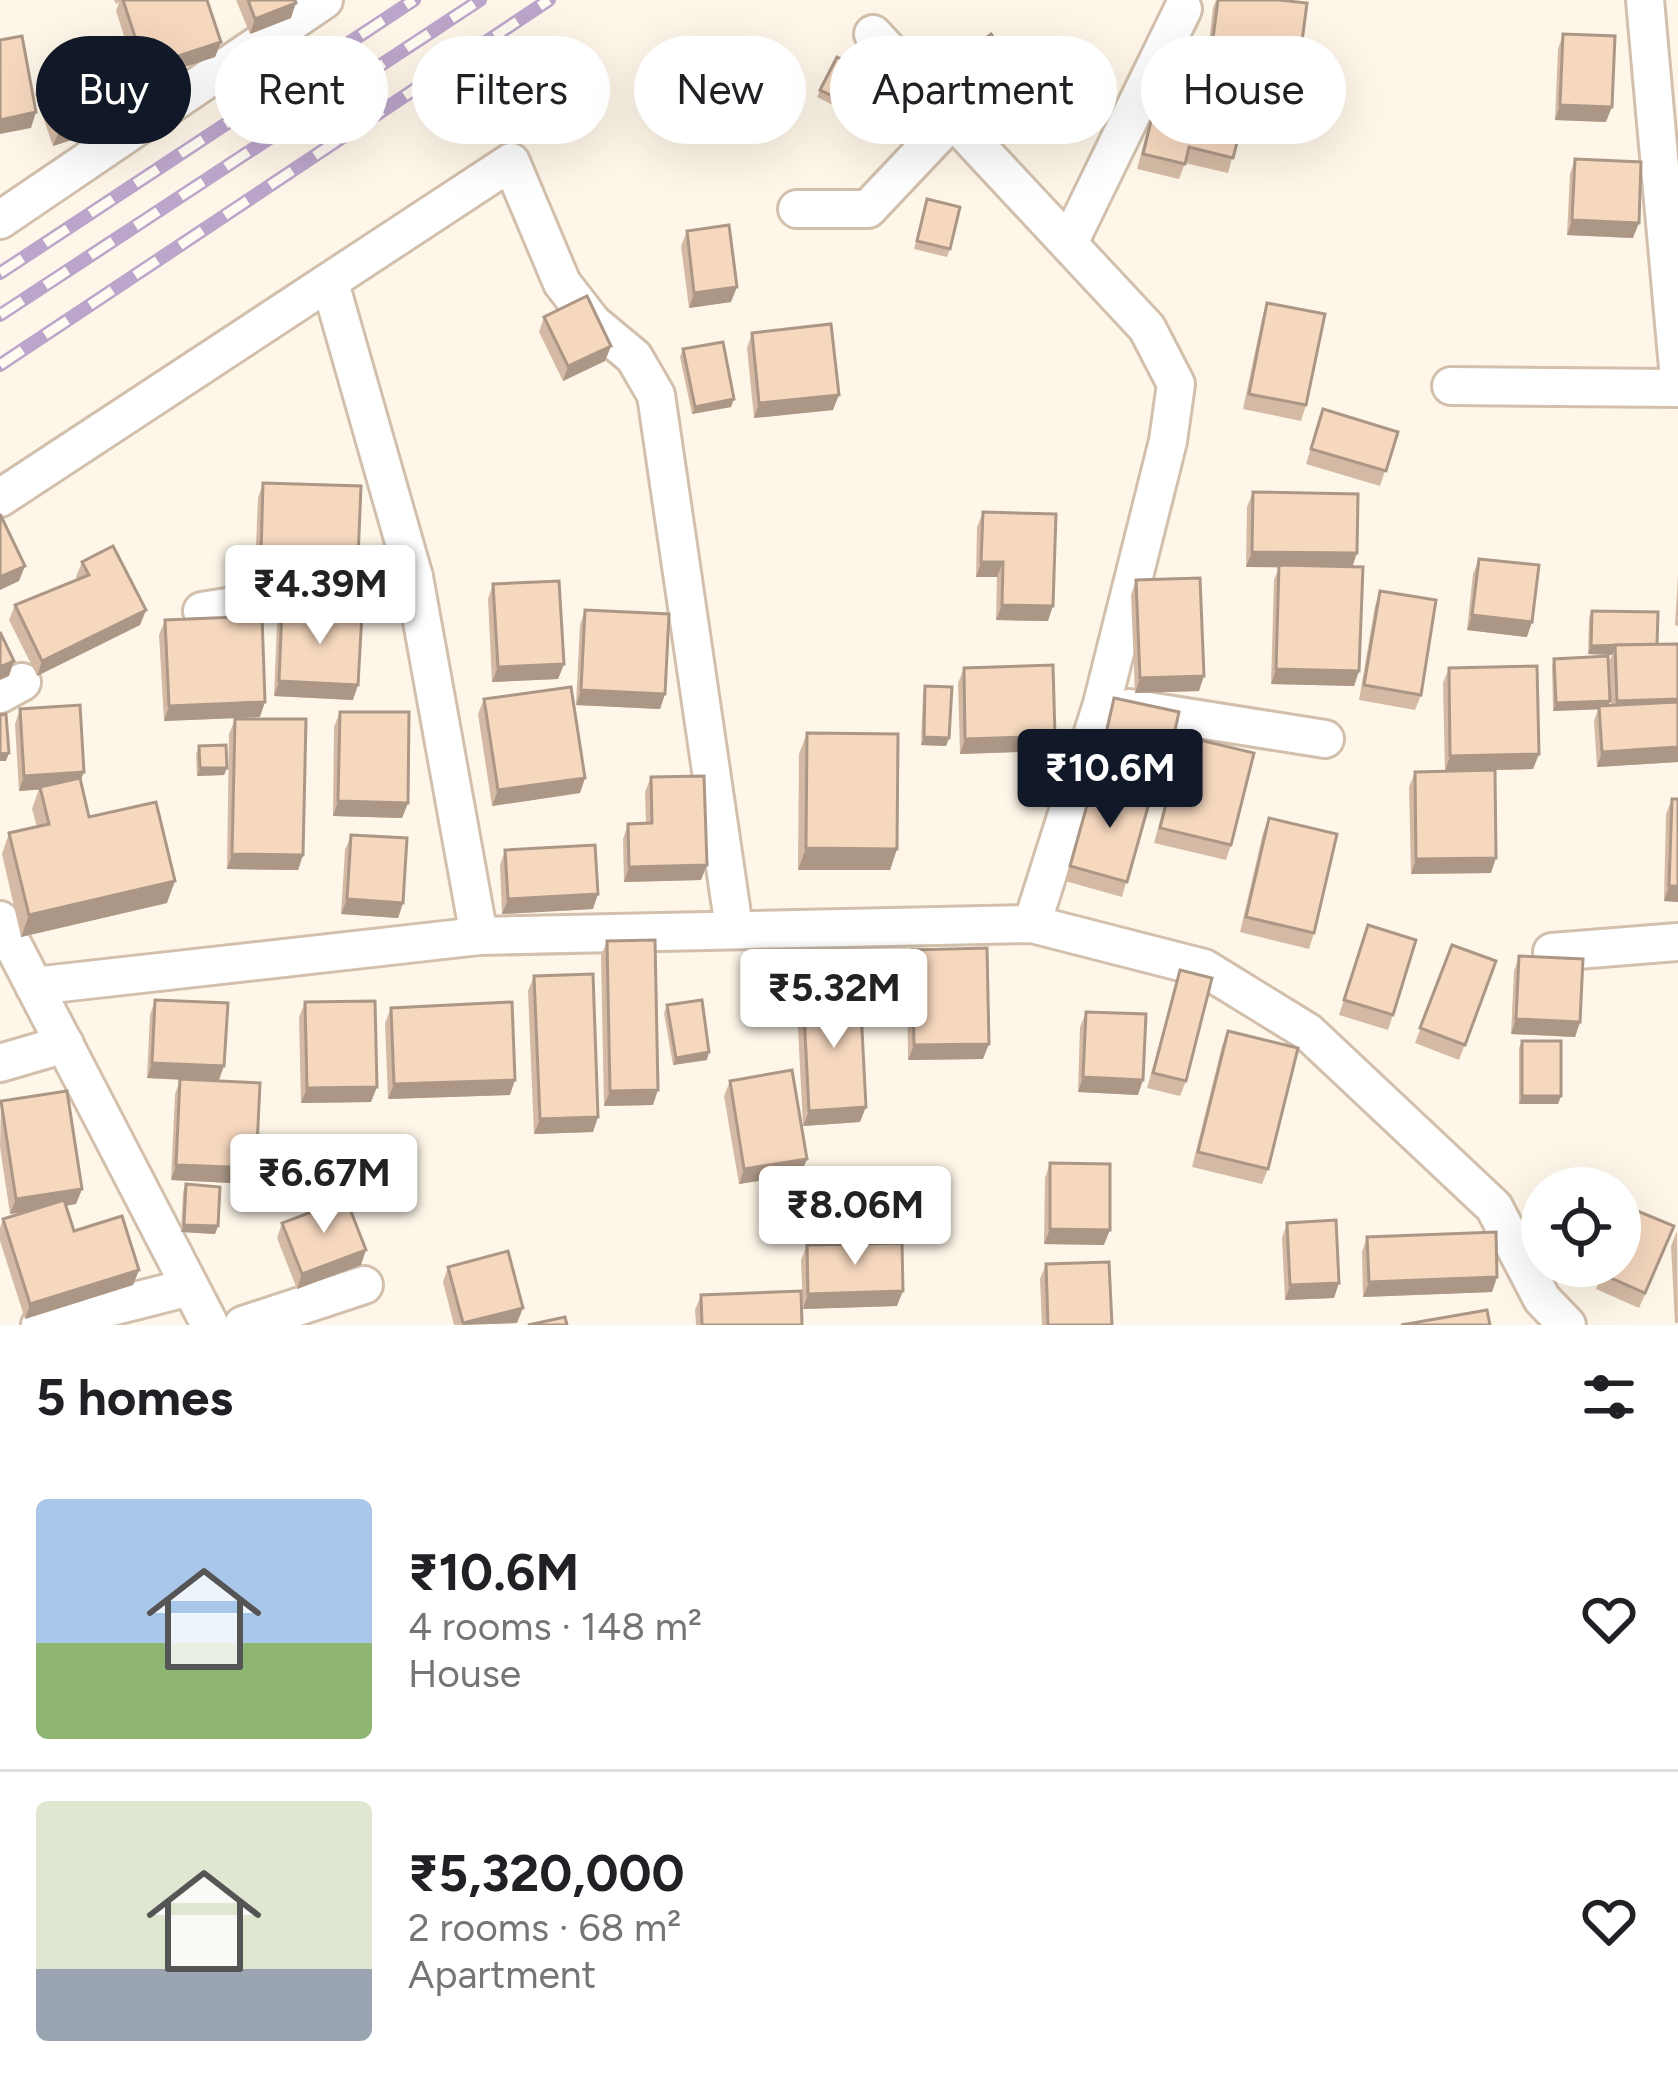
<!DOCTYPE html>
<html lang="en">
<head>
<meta charset="utf-8">
<style>
  :root { --surface:#fff; --page:#f6f6f6; --text:#202124; --muted:#757577; --line:#e0e0e0; --accent:#111827 }
  body { margin:0; font-family:Figtree,sans-serif; background:var(--page); color:var(--text); height:100vh; display:flex; flex-direction:column; font-size:45px; white-space:nowrap }
  * { box-sizing:border-box; margin:0 }
  p { font-size:39px; color:var(--muted) }
  .icon { flex:none; width:66px; height:66px; fill:none; stroke:currentColor; stroke-width:2; stroke-linecap:round; stroke-linejoin:round }
  .map { position:relative; height:1325px; overflow:hidden }
  .drawer { display:flex; flex-direction:column; background:var(--surface); flex:1 }
  .drawer>* { flex:none }
  .guide { position:absolute; left:36px; top:36px; width:1608px; height:108px; display:flex; gap:24px }
  .buttons { position:absolute; left:1521px; top:1167px; display:grid; gap:24px }
  .buttons a { display:grid; place-items:center; width:120px; height:120px; border-radius:50%; background:var(--surface); box-shadow:0 12px 48px #0002; font-size:60px }
  .price { position:absolute; translate:-50% -102px; padding:0 27px; border-radius:12px; background:#fff; color:#222; font-size:39px; line-height:78px; filter:drop-shadow(0 3px 6px #0008) }
  .price::after { content:''; position:absolute; left:50%; top:72px; width:36px; height:27px; margin-left:-18px; background:inherit; clip-path:polygon(0 0,100% 0,50% 100%) }
  .price.on { background:var(--accent); color:#fff }
  ul { padding:0; list-style:none }
  li { display:flex; align-items:center; gap:36px; height:300px; padding:0 36px }
  li+li { border-top:3px solid var(--line) }
  li span { display:grid; place-items:center; flex:none; width:336px; height:240px; border-radius:12px; color:#555 }
  li>.icon { margin-inline-start:auto }
  span .icon { width:144px; height:144px; fill:#fffc; stroke-width:1 }
  li b { font-size:51px }
  h2 { display:flex; justify-content:space-between; align-items:center; height:144px; padding:0 36px; font-size:51px }
  .chip { padding:0 42px; border-radius:54px; background:var(--surface); box-shadow:0 12px 48px #0002; font-size:42px; line-height:108px }
  .chip.on { background:var(--accent); color:#fff }
  .map>svg:first-child { display:block }
</style>
</head>
<body>
<div class="map">
<svg width="1678" height="1325" viewBox="0 0 1678 1325">
  <rect width="100%" height="100%" fill="#fef7e9"/>
  <g fill="none" stroke-linecap="round" stroke-linejoin="round">
    <g stroke="#d2c0ad" stroke-width="42">
      <g id="street">
        <polyline points="1645,0 1678,368"/>
        <polyline points="873,34 1147,328 1176,384 1168,441 1102,704 1032,924"/>
        <polyline points="797,209 868,209 953,119"/>
        <polyline points="0,220 324,0"/>
        <polyline points="1069,243 1183,9"/>
        <polyline points="1451,386 1678,388"/>
        <polyline points="0,498 511,162 562,283 593,323 634,357 656,395 734,928"/>
        <polyline points="202,611 414,577"/>
        <polyline points="0,694 22,682"/>
        <polyline points="1129,708 1325,739"/>
        <polyline points="0,920 210,1325"/>
        <polyline points="479,936 1032,924 1204,968 1308,1032 1494,1207 1542,1299 1567,1325"/>
        <polyline points="1552,952 1678,942"/>
        <polyline points="34,986 479,936 414,577 330,283"/>
        <polyline points="0,1063 65,1044"/>
        <polyline points="40,1325 190,1287"/>
        <polyline points="243,1325 364,1285"/>
      </g>
    </g>
    <use href="#street" stroke="#fff" stroke-width="36"/>
    <g stroke="#bca5ca" stroke-width="14">
      <g id="rail">
        <polyline points="0,273 414,0"/>
        <polyline points="0,315 480,0"/>
        <polyline points="0,365 549,0"/>
      </g>
    </g>
    <use href="#rail" stroke="#fffbf1" stroke-width="9" stroke-dasharray="27" stroke-linecap="butt"/>
  </g>
  <g fill="#d4baa4">
    <polygon points="114,0 207,0 221,42 215,57 139,82 116,11 119,2 116,4"/>
    <polygon points="236,0 295,0 291,18 250,34"/>
    <polygon points="1216,0 1292,87 1253,82 1228,173 1185,163 1179,179 1137,169 1168,52 1207,61 1213,8"/>
    <polygon points="1563,34 1606,122 1555,120 1558,49"/>
    <polygon points="943,70 1029,85 1023,100 975,136 937,85"/>
    <polygon points="872,74 853,115 817,97 820,90"/>
    <polygon points="41,78 115,126 53,146 35,94"/>
    <polygon points="1575,159 1633,238 1567,235 1570,174"/>
    <polygon points="927,199 950,249 947,257 914,249"/>
    <polygon points="687,231 731,302 689,308 681,246"/>
    <polygon points="1267,303 1306,405 1301,421 1243,409 1262,319"/>
    <polygon points="544,317 611,346 605,361 563,381 539,332"/>
    <polygon points="752,333 833,410 754,418 747,348"/>
    <polygon points="683,349 734,399 731,407 692,414 680,357"/>
    <polygon points="1323,409 1398,432 1380,486 1306,464"/>
    <polygon points="263,483 353,574 255,570 258,498"/>
    <polygon points="1253,492 1352,567 1359,671 1354,686 1271,684 1274,580 1279,567 1246,567 1247,507"/>
    <polygon points="983,512 1048,621 996,620 997,577 976,577 977,527"/>
    <polygon points="1479,559 1527,637 1467,630 1473,574"/>
    <polygon points="82,562 146,610 140,625 37,676 9,620 15,605 78,579 76,577"/>
    <polygon points="1678,575 1678,626 1675,625"/>
    <polygon points="1136,580 1199,691 1135,693 1131,595"/>
    <polygon points="493,584 564,664 558,679 492,682 488,599"/>
    <polygon points="1380,591 1421,695 1415,710 1359,700 1375,606"/>
    <polygon points="282,609 353,700 274,696 277,624"/>
    <polygon points="585,610 665,694 660,709 576,705 580,625"/>
    <polygon points="1592,611 1657,644 1678,644 1678,762 1597,767 1594,721 1598,709 1553,711 1552,666 1554,659 1608,706 1611,706 1610,660 1612,655 1588,654 1589,618"/>
    <polygon points="165,620 260,717 164,721 159,635"/>
    <polygon points="964,668 1055,736 1049,751 960,754 958,683"/>
    <polygon points="1449,668 1539,754 1533,769 1445,771 1443,683"/>
    <polygon points="925,686 949,738 946,746 921,745 923,693"/>
    <polygon points="1114,698 1162,789 1156,804 1149,802 1122,897 1065,881 1093,782 1109,713"/>
    <polygon points="484,699 585,778 580,793 492,806 478,714"/>
    <polygon points="20,709 81,780 89,817 167,903 21,937 2,854 9,833 37,827 32,809 39,789 19,791 15,724"/>
    <polygon points="340,712 408,803 402,818 333,816 334,727"/>
    <polygon points="235,719 303,855 298,870 227,869 229,734"/>
    <polygon points="807,733 897,849 890,870 798,870 799,754"/>
    <polygon points="1183,736 1231,845 1226,860 1154,843"/>
    <polygon points="199,746 227,768 224,775 197,776 196,754"/>
    <polygon points="1415,772 1491,873 1411,874 1409,787"/>
    <polygon points="651,777 701,880 624,882 623,839 628,824 646,823 645,792"/>
    <polygon points="1672,799 1678,902 1664,901 1666,814"/>
    <polygon points="1269,818 1314,933 1309,949 1240,932 1263,833"/>
    <polygon points="351,835 403,903 398,918 341,914 345,850"/>
    <polygon points="505,850 593,909 502,914 500,865"/>
    <polygon points="1368,925 1393,1015 1388,1030 1339,1015"/>
    <polygon points="607,941 653,1105 604,1106 601,956"/>
    <polygon points="1452,945 1496,961 1459,1060 1415,1043"/>
    <polygon points="912,950 983,1059 908,1060 907,965"/>
    <polygon points="1519,956 1580,1022 1575,1037 1511,1034 1514,971"/>
    <polygon points="1180,970 1186,1081 1180,1096 1147,1088"/>
    <polygon points="534,976 593,1132 534,1134 528,991"/>
    <polygon points="803,994 860,1122 803,1126 797,1009"/>
    <polygon points="155,1000 224,1066 219,1081 256,1168 251,1184 171,1180 175,1094 180,1080 147,1078 150,1015"/>
    <polygon points="305,1002 371,1102 301,1103 299,1017"/>
    <polygon points="667,1005 707,1060 673,1065 664,1013"/>
    <polygon points="391,1008 510,1095 388,1099 385,1023"/>
    <polygon points="1086,1012 1138,1095 1078,1092 1080,1027"/>
    <polygon points="1228,1031 1268,1169 1262,1184 1192,1167 1222,1046"/>
    <polygon points="1522,1041 1561,1096 1558,1104 1519,1104 1519,1048"/>
    <polygon points="730,1081 801,1174 739,1184 724,1096"/>
    <polygon points="1,1101 82,1189 76,1204 66,1206 74,1231 139,1270 133,1285 25,1319 0,1241 0,1228 3,1219 24,1212 10,1214 0,1147"/>
    <polygon points="1050,1163 1104,1245 1044,1244 1045,1178"/>
    <polygon points="186,1184 218,1226 215,1234 181,1232 183,1192"/>
    <polygon points="829,1194 875,1244 897,1306 803,1309 801,1260 807,1245 828,1245 827,1201"/>
    <polygon points="282,1223 361,1265 297,1289 277,1238"/>
    <polygon points="1287,1223 1339,1283 1334,1298 1285,1300 1282,1238"/>
    <polygon points="1677,1231 1678,1323 1675,1323 1671,1246"/>
    <polygon points="1367,1237 1497,1277 1492,1292 1363,1297 1362,1252"/>
    <polygon points="1668,1242 1639,1308 1596,1289 1605,1266"/>
    <polygon points="1046,1264 1112,1325 1042,1325 1040,1279"/>
    <polygon points="448,1267 517,1323 454,1325 443,1282"/>
    <polygon points="701,1295 802,1325 696,1325 695,1310"/>
  </g>
  <g fill="#ac9786">
    <polygon points="296,3 291,18 250,34 255,19"/>
    <polygon points="221,42 215,57 139,82 145,67"/>
    <polygon points="1210,61 1298,72 1292,87 1205,76"/>
    <polygon points="1029,85 1023,100 975,136 980,121"/>
    <polygon points="1560,105 1612,107 1606,122 1555,120"/>
    <polygon points="120,111 115,126 53,146 59,131"/>
    <polygon points="36,112 31,128 0,134 0,120"/>
    <polygon points="1572,220 1639,223 1633,238 1567,235"/>
    <polygon points="737,287 731,302 689,308 694,293"/>
    <polygon points="611,346 605,361 563,381 568,366"/>
    <polygon points="839,395 833,410 754,418 759,403"/>
    <polygon points="734,399 731,407 692,414 695,407"/>
    <polygon points="1252,552 1357,553 1352,568 1246,567"/>
    <polygon points="261,555 358,559 353,574 255,570"/>
    <polygon points="981,562 1003,562 997,577 976,577"/>
    <polygon points="25,566 19,581 0,590 0,577"/>
    <polygon points="1002,605 1053,606 1048,621 996,620"/>
    <polygon points="146,610 140,625 37,676 42,661"/>
    <polygon points="1472,615 1532,622 1527,637 1467,630"/>
    <polygon points="1591,646 1615,647 1612,655 1588,654"/>
    <polygon points="14,661 9,676 0,680 0,667"/>
    <polygon points="564,664 558,679 492,682 498,667"/>
    <polygon points="1276,669 1359,671 1354,686 1271,684"/>
    <polygon points="1204,676 1199,691 1135,693 1140,678"/>
    <polygon points="279,681 358,685 353,700 274,696"/>
    <polygon points="581,690 665,694 660,709 576,705"/>
    <polygon points="1678,699 1678,714 1611,716 1617,701"/>
    <polygon points="1610,701 1607,709 1553,711 1556,703"/>
    <polygon points="265,702 260,717 164,721 169,706"/>
    <polygon points="1055,736 1049,751 960,754 965,739"/>
    <polygon points="924,737 949,738 946,746 921,745"/>
    <polygon points="1678,747 1678,762 1597,767 1602,752"/>
    <polygon points="9,753 6,761 0,761 0,754"/>
    <polygon points="1539,754 1533,769 1445,771 1450,756"/>
    <polygon points="200,768 227,768 224,775 197,776"/>
    <polygon points="84,772 78,787 19,791 24,776"/>
    <polygon points="585,778 580,793 492,806 498,790"/>
    <polygon points="338,801 408,803 402,818 333,816"/>
    <polygon points="806,848 897,849 890,870 798,870"/>
    <polygon points="232,854 303,855 298,870 227,869"/>
    <polygon points="1496,858 1491,873 1411,874 1416,859"/>
    <polygon points="707,865 701,880 624,882 629,867"/>
    <polygon points="175,881 167,903 21,937 29,915"/>
    <polygon points="1669,886 1678,886 1678,902 1664,901"/>
    <polygon points="598,894 593,909 502,914 508,899"/>
    <polygon points="347,899 403,903 398,918 341,914"/>
    <polygon points="1516,1019 1580,1022 1575,1037 1511,1034"/>
    <polygon points="989,1044 983,1059 908,1060 914,1045"/>
    <polygon points="709,1052 707,1060 673,1065 676,1058"/>
    <polygon points="152,1063 224,1066 218,1081 147,1078"/>
    <polygon points="1083,1077 1143,1080 1138,1095 1078,1092"/>
    <polygon points="515,1080 510,1095 388,1099 394,1084"/>
    <polygon points="377,1087 371,1102 301,1103 307,1088"/>
    <polygon points="658,1090 653,1105 604,1106 610,1091"/>
    <polygon points="1522,1096 1561,1096 1558,1104 1519,1104"/>
    <polygon points="866,1107 860,1122 803,1126 809,1111"/>
    <polygon points="598,1117 593,1132 534,1134 540,1119"/>
    <polygon points="807,1159 801,1174 739,1184 744,1169"/>
    <polygon points="176,1165 256,1168 251,1184 171,1180"/>
    <polygon points="82,1189 76,1204 10,1214 16,1199"/>
    <polygon points="184,1225 218,1226 215,1234 181,1232"/>
    <polygon points="1050,1229 1110,1230 1104,1245 1044,1244"/>
    <polygon points="366,1250 361,1265 297,1289 302,1274"/>
    <polygon points="139,1270 133,1285 25,1319 30,1304"/>
    <polygon points="1497,1277 1492,1292 1363,1297 1369,1282"/>
    <polygon points="1339,1283 1334,1298 1285,1300 1290,1285"/>
    <polygon points="903,1291 897,1306 803,1309 808,1294"/>
    <polygon points="523,1308 517,1323 462,1325 463,1323"/>
  </g>
  <g fill="#f6d8bf" stroke="#ac9786" stroke-width="3">
    <polygon points="123,0 207,0 221,42 145,67"/>
    <polygon points="248,0 295,0 296,3 255,19"/>
    <polygon points="1218,0 1279,0 1307,3 1298,72 1210,61"/>
    <polygon points="991,34 1029,85 980,121 943,70"/>
    <polygon points="1563,34 1615,36 1612,107 1560,105"/>
    <polygon points="22,36 36,112 0,120 0,40"/>
    <polygon points="1168,52 1255,73 1233,158 1189,147 1185,164 1143,154"/>
    <polygon points="837,57 872,74 856,107 820,90"/>
    <polygon points="102,58 120,111 59,131 41,78"/>
    <polygon points="1575,159 1641,162 1639,223 1572,220"/>
    <polygon points="927,199 960,207 950,249 917,241"/>
    <polygon points="729,225 737,287 694,293 687,231"/>
    <polygon points="587,296 611,346 568,366 544,317"/>
    <polygon points="1267,303 1325,314 1306,405 1249,394"/>
    <polygon points="831,324 839,395 759,403 752,333"/>
    <polygon points="723,342 734,399 695,407 683,349"/>
    <polygon points="1323,409 1398,432 1386,471 1311,449"/>
    <polygon points="263,483 361,486 358,559 261,555"/>
    <polygon points="1253,492 1358,494 1357,553 1252,552"/>
    <polygon points="983,512 1056,514 1053,606 1002,605 1003,562 981,562"/>
    <polygon points="0,514 25,566 0,577"/>
    <polygon points="113,546 146,610 42,661 15,605 89,575 82,562"/>
    <polygon points="1479,559 1539,565 1532,622 1472,615"/>
    <polygon points="1279,565 1363,567 1359,671 1276,669"/>
    <polygon points="1200,578 1204,676 1140,678 1136,580"/>
    <polygon points="559,581 564,664 498,667 493,584"/>
    <polygon points="1380,591 1436,600 1421,695 1364,685"/>
    <polygon points="282,609 362,613 358,685 279,681"/>
    <polygon points="585,610 669,614 665,694 581,690"/>
    <polygon points="1592,611 1658,612 1657,644 1591,646"/>
    <polygon points="262,616 265,702 169,706 165,620"/>
    <polygon points="0,632 14,661 0,667"/>
    <polygon points="1678,644 1678,699 1617,701 1615,645"/>
    <polygon points="1608,656 1610,701 1556,703 1554,659"/>
    <polygon points="1053,665 1055,736 965,739 964,668"/>
    <polygon points="1537,666 1539,754 1450,756 1449,668"/>
    <polygon points="925,686 952,687 949,738 924,737"/>
    <polygon points="571,687 585,778 498,790 484,699"/>
    <polygon points="1114,698 1179,712 1162,789 1097,775"/>
    <polygon points="1678,702 1678,747 1602,752 1599,706"/>
    <polygon points="80,705 84,772 24,776 20,709"/>
    <polygon points="340,712 409,712 408,803 338,801"/>
    <polygon points="6,714 9,753 0,754 0,715"/>
    <polygon points="235,719 306,719 303,855 232,854"/>
    <polygon points="807,733 898,734 897,849 806,848"/>
    <polygon points="1183,736 1254,753 1231,845 1160,828"/>
    <polygon points="226,745 227,768 200,768 199,746"/>
    <polygon points="1495,770 1496,858 1416,859 1415,772"/>
    <polygon points="704,776 707,865 629,867 628,824 652,823 651,777"/>
    <polygon points="80,778 89,817 156,802 175,881 29,915 9,833 49,824 40,787"/>
    <polygon points="1094,780 1151,796 1127,882 1070,866"/>
    <polygon points="1672,799 1678,799 1678,886 1669,886"/>
    <polygon points="1269,818 1337,834 1314,933 1246,917"/>
    <polygon points="351,835 407,838 403,903 347,899"/>
    <polygon points="595,845 598,894 508,899 505,850"/>
    <polygon points="1368,925 1416,940 1393,1015 1344,1000"/>
    <polygon points="655,940 658,1090 610,1091 607,941"/>
    <polygon points="1452,945 1496,961 1465,1045 1420,1028"/>
    <polygon points="987,948 989,1044 914,1045 912,950"/>
    <polygon points="1519,956 1583,959 1580,1022 1516,1019"/>
    <polygon points="1180,970 1212,978 1186,1081 1153,1073"/>
    <polygon points="593,974 598,1117 540,1119 534,976"/>
    <polygon points="860,991 866,1107 809,1111 803,994"/>
    <polygon points="155,1000 228,1003 224,1066 152,1063"/>
    <polygon points="702,1000 709,1052 676,1058 667,1005"/>
    <polygon points="375,1001 377,1087 307,1088 305,1002"/>
    <polygon points="512,1002 515,1080 394,1084 391,1008"/>
    <polygon points="1086,1012 1146,1014 1143,1080 1083,1077"/>
    <polygon points="1228,1031 1298,1048 1268,1169 1198,1152"/>
    <rect x="1522" y="1041" width="39" height="55"/>
    <polygon points="792,1070 807,1159 744,1169 730,1081"/>
    <polygon points="180,1079 260,1083 256,1168 176,1165"/>
    <polygon points="67,1091 82,1189 16,1199 1,1101"/>
    <polygon points="1050,1163 1110,1164 1110,1230 1050,1229"/>
    <polygon points="186,1184 220,1187 218,1226 184,1225"/>
    <polygon points="874,1192 875,1243 831,1245 829,1194"/>
    <polygon points="346,1199 366,1250 302,1274 282,1223"/>
    <polygon points="64,1200 74,1231 122,1216 139,1270 30,1304 3,1219"/>
    <polygon points="1630,1208 1674,1226 1645,1293 1602,1274 1605,1266 1620,1266 1620,1231"/>
    <polygon points="1336,1220 1339,1283 1290,1285 1287,1223"/>
    <polygon points="1496,1232 1497,1277 1369,1282 1367,1237"/>
    <polygon points="902,1243 903,1291 808,1294 807,1245"/>
    <polygon points="508,1251 523,1308 463,1323 448,1267"/>
    <polygon points="1109,1262 1112,1325 1048,1325 1046,1264"/>
    <polygon points="801,1291 802,1325 702,1325 701,1295"/>
    <polygon points="1487,1310 1490,1325 1401,1325"/>
    <polygon points="565,1317 567,1325 528,1325"/>
  </g>
</svg>
<div class="buttons">
<a><svg class="icon" aria-label="locate" viewBox="0 0 24 24"><circle cx="12" cy="12" r="6"/><path d="M12 2v4M12 18v4M2 12h4M18 12h4"/></svg></a>
</div>
<b class="price" style="left:320px;top:647px">₹4.39M</b>
<b class="price on" style="left:1110px;top:831px">₹10.6M</b>
<b class="price" style="left:834px;top:1051px">₹5.32M</b>
<b class="price" style="left:324px;top:1236px">₹6.67M</b>
<b class="price" style="left:855px;top:1268px">₹8.06M</b>
<div class="guide">
<a class="chip on">Buy</a>
<a class="chip">Rent</a>
<a class="chip">Filters</a>
<a class="chip">New</a>
<a class="chip">Apartment</a>
<a class="chip">House</a>
</div>
</div>
<section class="drawer">
<h2>5 homes<svg class="icon" aria-label="filters" viewBox="0 0 24 24"><path d="M4 7h16M4 17h16"/><circle cx="9" cy="7" r="2"/><circle cx="15" cy="17" r="2"/></svg></h2>
<ul>
<li><span style="background:linear-gradient(#a9c7e8 60%,#8fb573 0)"><svg class="icon" aria-label="home" viewBox="0 0 24 24"><path d="M3 11l9-7 9 7M6 9v11h12V9"/></svg></span><div><b>₹10.6M</b><p>4 rooms · 148 m²</p><p>House</p></div><svg class="icon" aria-label="heart" viewBox="0 0 24 24"><path d="M12 20l-8-8c-3-5 5-10 8-4 3-6 11-1 8 4z"/></svg></li>
<li><span style="background:linear-gradient(#dfe7d0 70%,#9aa5b1 0)"><svg class="icon" aria-label="home" viewBox="0 0 24 24"><path d="M3 11l9-7 9 7M6 9v11h12V9"/></svg></span><div><b>₹5,320,000</b><p>2 rooms · 68 m²</p><p>Apartment</p></div><svg class="icon" aria-label="heart" viewBox="0 0 24 24"><path d="M12 20l-8-8c-3-5 5-10 8-4 3-6 11-1 8 4z"/></svg></li>
</ul>
</section>
</body>
</html>
